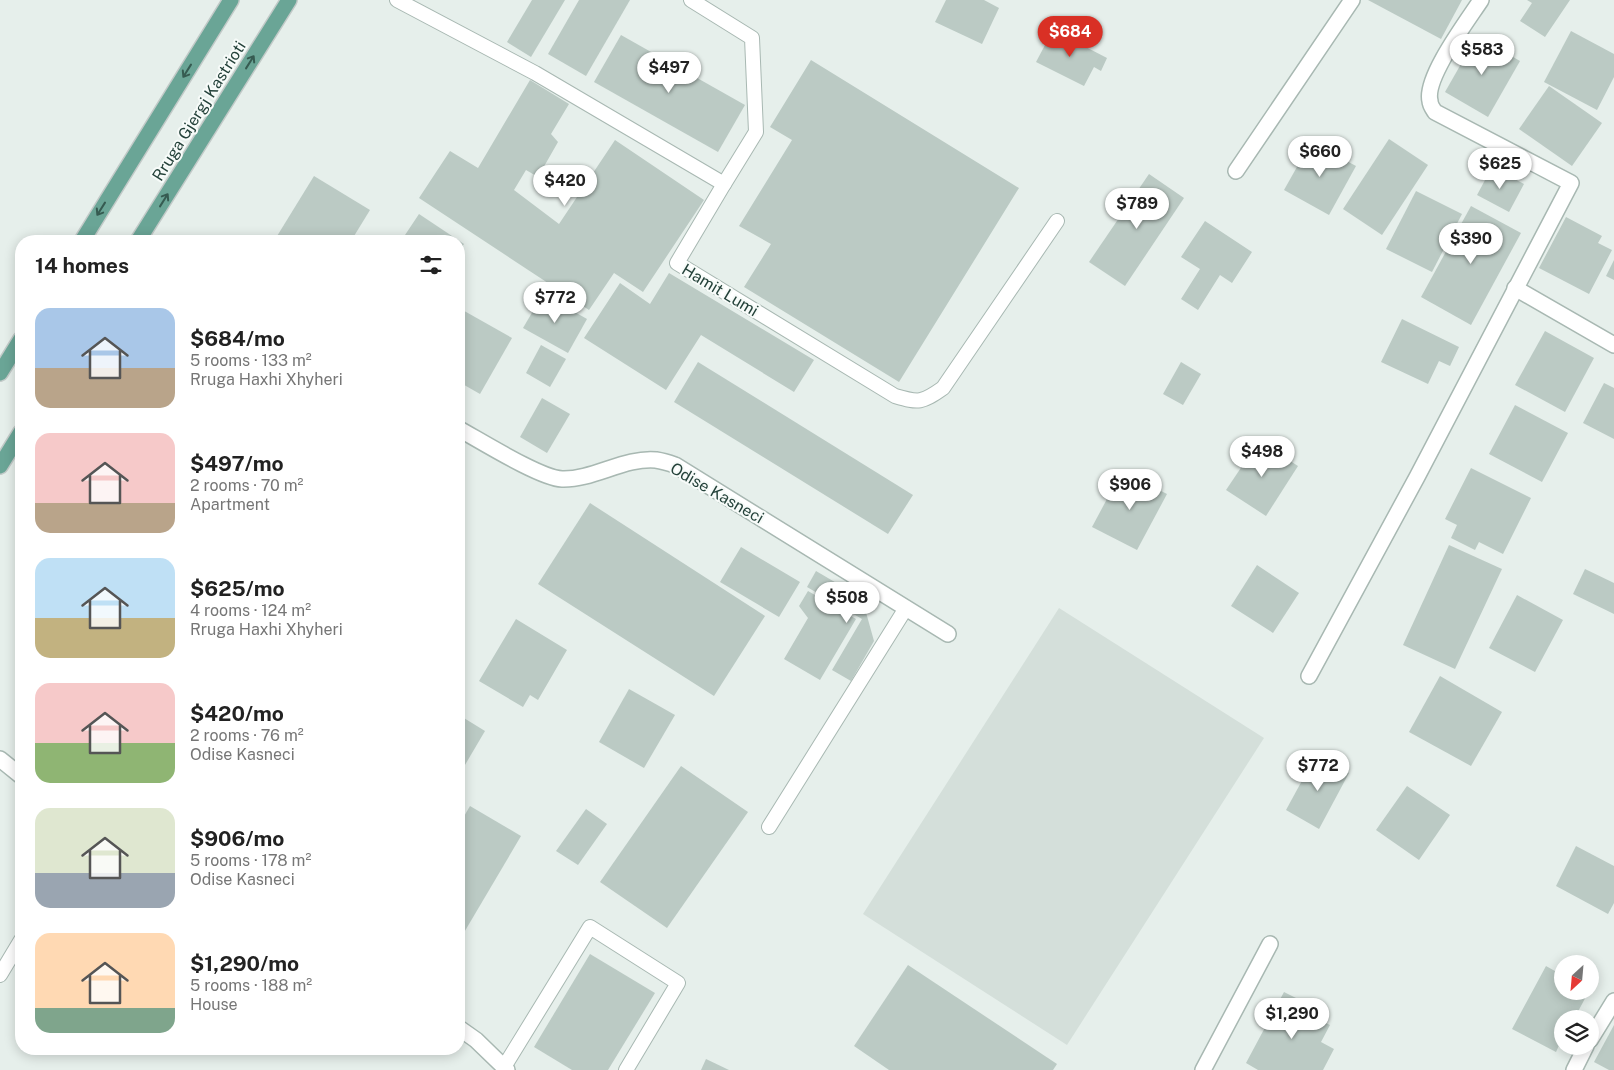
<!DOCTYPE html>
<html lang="en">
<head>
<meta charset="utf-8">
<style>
  :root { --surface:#fff; --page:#f6f6f6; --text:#222; --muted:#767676; --accent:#d93025 }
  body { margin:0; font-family:"Public Sans",sans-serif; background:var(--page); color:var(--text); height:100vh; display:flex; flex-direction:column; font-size:19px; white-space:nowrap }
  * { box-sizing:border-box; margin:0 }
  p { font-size:16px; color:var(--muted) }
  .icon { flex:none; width:28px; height:28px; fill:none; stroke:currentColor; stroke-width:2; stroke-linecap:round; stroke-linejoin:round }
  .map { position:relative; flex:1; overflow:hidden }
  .panel { position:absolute; left:15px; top:235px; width:450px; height:820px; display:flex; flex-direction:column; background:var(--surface); border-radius:20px; box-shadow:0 2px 12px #0003 }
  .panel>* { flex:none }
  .needle { width:32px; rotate:206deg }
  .controls { position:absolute; left:1554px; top:955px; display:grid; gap:10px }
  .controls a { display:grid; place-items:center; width:45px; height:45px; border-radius:50%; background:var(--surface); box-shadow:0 2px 12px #0003; font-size:25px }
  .price { position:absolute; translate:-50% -42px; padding:0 11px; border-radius:18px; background:#fff; color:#222; font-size:16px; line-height:32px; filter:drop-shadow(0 1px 2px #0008) }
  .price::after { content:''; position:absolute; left:50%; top:30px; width:15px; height:11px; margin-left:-8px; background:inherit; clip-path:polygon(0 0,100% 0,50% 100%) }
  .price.on { background:var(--accent); color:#fff }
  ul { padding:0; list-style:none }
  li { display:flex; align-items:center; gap:15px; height:125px; padding:0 20px }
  li span { display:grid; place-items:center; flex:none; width:140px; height:100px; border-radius:15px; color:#555 }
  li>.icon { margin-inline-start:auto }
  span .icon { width:60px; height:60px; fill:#fffc; stroke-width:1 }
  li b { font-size:21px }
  h2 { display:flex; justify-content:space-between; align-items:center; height:60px; padding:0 20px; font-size:21px }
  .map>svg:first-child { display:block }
</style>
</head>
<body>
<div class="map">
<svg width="1614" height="1070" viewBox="0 0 1614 1070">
  <rect width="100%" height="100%" fill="#e6efeb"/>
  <polygon fill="#d4dfda" points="1059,608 1264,738 1067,1045 863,914"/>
  <g fill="#bbcac4">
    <polygon points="532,0 565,0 531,57 507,42"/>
    <polygon points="579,0 630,0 586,76 548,54"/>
    <polygon points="946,0 984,0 999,8 982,44 935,22"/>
    <polygon points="1368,0 1462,0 1441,39"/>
    <polygon points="1527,0 1570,0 1545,37 1520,21 1532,3"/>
    <polygon points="1053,30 1107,58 1101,71 1094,67 1084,86 1036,62"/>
    <polygon points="1571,31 1614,54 1614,77 1597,110 1544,82"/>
    <polygon points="621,35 745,105 718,152 594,82"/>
    <polygon points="1477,36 1520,61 1488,117 1445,92"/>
    <polygon points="811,60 1019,188 899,382 744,287 771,244 739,226 792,140 770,127"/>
    <polygon points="530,80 569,104 551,134 558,142 538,177 526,170 514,190 559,224 615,140 704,200 643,292 614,273 589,310 419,198 450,151 478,168"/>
    <polygon points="1549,86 1602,123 1572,166 1519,129"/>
    <polygon points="1389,139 1428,165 1382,235 1343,209"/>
    <polygon points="1311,142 1356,166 1329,215 1284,190"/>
    <polygon points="1492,167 1524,184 1509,212 1477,195"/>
    <polygon points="1149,174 1184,198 1125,286 1089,262"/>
    <polygon points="314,176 370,210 351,241 274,241"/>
    <polygon points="1416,191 1462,214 1432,272 1386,249"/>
    <polygon points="1471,206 1521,233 1471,325 1421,297"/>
    <polygon points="419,214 464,244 459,251 459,241 401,241"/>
    <polygon points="1566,217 1602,236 1598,243 1612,250 1589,294 1539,268"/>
    <polygon points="1205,221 1252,252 1232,283 1220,275 1198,310 1181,299 1200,269 1181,257"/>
    <polygon points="1614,260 1614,280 1606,276"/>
    <polygon points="669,273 814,360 794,392 701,335 666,390 584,338 620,283 650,304"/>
    <polygon points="543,294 587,319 568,353 523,328"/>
    <polygon points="459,308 512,338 480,394 459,382"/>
    <polygon points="1402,319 1459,347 1450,366 1439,361 1428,384 1381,362"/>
    <polygon points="1545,331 1594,358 1565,412 1515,385"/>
    <polygon points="541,345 566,359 550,387 526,373"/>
    <polygon points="698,362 913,495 888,534 674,402"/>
    <polygon points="1181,362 1201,374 1183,405 1163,394"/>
    <polygon points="1604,383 1614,388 1614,439 1583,423"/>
    <polygon points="542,398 570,414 547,453 520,437"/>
    <polygon points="1515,405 1568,433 1542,482 1489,454"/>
    <polygon points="1259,441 1298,466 1266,516 1226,490"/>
    <polygon points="1471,468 1531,498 1503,554 1479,542 1475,550 1451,538 1457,525 1445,519"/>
    <polygon points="1122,471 1167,494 1137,550 1092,527"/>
    <polygon points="590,503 765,616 714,696 538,584"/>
    <polygon points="1449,545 1502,569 1455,669 1403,645"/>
    <polygon points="741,547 800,582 779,617 720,582"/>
    <polygon points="1257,565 1299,593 1273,633 1231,606"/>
    <polygon points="1585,569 1614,583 1614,614 1573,594"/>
    <polygon points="816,571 862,598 874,641 851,681 832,670 862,619 807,587"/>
    <polygon points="808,591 856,619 820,680 784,659 808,618 799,606"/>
    <polygon points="1517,595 1563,620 1535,672 1489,648"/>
    <polygon points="516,619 567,650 538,700 530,695 523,707 479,681"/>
    <polygon points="1440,676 1502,712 1471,766 1409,732"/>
    <polygon points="629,689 675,715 644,768 599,742"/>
    <polygon points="459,715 485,731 462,770 459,768"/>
    <polygon points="1316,755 1349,773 1319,829 1286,810"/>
    <polygon points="681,766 748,812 667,928 600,882"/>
    <polygon points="1407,786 1450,815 1419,860 1376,830"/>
    <polygon points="470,806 521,836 459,941 459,825"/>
    <polygon points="586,809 607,824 578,865 556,851"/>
    <polygon points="1576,846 1614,866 1614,903 1608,914 1556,886"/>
    <polygon points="590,954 655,993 608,1070 572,1070 534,1047"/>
    <polygon points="908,965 1057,1064 1053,1070 889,1070 854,1046"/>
    <polygon points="1546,966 1562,975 1562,991 1589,991 1574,1019 1562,1019 1562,1039 1556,1052 1512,1029"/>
    <polygon points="1284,992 1310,1005 1306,1013 1330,1025 1321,1042 1334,1049 1323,1070 1258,1070 1246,1063"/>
    <polygon points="1614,1025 1614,1070 1609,1070 1594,1062"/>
    <polygon points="706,1059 729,1070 701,1070"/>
  </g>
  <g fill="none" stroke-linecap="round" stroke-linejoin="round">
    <g stroke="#a8b8b2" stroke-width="16">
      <g id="service">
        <path d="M397,0L535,73L724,184L677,263L895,396C919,403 922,403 943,388L1057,221"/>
        <polyline points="691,0 752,38 756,132 724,184"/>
        <polyline points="769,827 906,608"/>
        <polyline points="0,975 21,940"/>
        <polyline points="504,1067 590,927 678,983 626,1070"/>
      </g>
    </g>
    <g stroke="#a8b8b2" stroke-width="18">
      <g id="minor">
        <polyline points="1236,171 1352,0"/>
        <polyline points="1515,288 1614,345"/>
        <path d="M459,429C481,441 540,478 562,479C593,480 625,457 656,460C662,461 669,463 675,465L948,634"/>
        <path d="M1309,676L1417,477L1571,183L1435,112C1433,109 1430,105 1430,101C1424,78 1468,20 1481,0"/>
        <polyline points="0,759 21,776"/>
        <polyline points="459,1028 476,1040 507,1070"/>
        <polyline points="1590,1040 1614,1001"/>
        <polyline points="1203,1070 1270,944"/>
        <polyline points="1574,1070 1586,1046"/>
      </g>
    </g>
    <g stroke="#c2cac8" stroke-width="18">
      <g id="primary">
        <polyline points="82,241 231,0"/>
        <polyline points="138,241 289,0"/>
        <polyline points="0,373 21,339"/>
        <polyline points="0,466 21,432"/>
      </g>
    </g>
    <use href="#service" stroke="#fff" stroke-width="14"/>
    <use href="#minor" stroke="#fff" stroke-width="15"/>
    <use href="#primary" stroke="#6aa596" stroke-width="15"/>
  </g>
  <defs><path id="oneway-shaft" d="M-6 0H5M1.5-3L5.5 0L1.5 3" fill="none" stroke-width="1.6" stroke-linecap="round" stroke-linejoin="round" transform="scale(1.25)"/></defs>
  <g stroke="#365b51">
    <use href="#oneway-shaft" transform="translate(250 62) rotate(-58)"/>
    <use href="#oneway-shaft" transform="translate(187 71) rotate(122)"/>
    <use href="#oneway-shaft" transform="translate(164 200) rotate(-58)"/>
    <use href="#oneway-shaft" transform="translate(101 209) rotate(122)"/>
  </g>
  <g text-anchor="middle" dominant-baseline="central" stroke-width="4" stroke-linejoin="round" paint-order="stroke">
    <g font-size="16" fill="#24423a" stroke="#f7fbf9">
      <text transform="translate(199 111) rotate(-58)">Rruga Gjergj Kastrioti</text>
      <text transform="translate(720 290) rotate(31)">Hamit Lumi</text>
      <text transform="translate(717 493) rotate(30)">Odise Kasneci</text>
    </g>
  </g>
</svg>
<div class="controls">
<a><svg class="needle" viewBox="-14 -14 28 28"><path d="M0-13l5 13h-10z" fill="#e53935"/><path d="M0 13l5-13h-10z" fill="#767676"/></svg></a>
<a><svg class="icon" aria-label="layers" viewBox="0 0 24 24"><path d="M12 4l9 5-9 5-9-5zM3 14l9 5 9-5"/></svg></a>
</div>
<b class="price on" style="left:1070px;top:58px">$684</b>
<b class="price" style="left:1482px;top:76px">$583</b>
<b class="price" style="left:669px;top:94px">$497</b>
<b class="price" style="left:1320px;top:178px">$660</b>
<b class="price" style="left:1500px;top:190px">$625</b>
<b class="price" style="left:565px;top:207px">$420</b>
<b class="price" style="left:1137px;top:230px">$789</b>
<b class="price" style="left:1471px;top:265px">$390</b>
<b class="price" style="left:555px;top:324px">$772</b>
<b class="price" style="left:1262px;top:478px">$498</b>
<b class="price" style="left:1130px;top:511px">$906</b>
<b class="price" style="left:847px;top:624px">$508</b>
<b class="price" style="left:1318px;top:792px">$772</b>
<b class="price" style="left:1292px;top:1040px">$1,290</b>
<section class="panel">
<h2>14 homes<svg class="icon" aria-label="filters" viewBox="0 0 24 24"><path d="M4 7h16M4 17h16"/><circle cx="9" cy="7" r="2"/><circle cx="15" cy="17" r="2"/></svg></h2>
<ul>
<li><span style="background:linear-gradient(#a9c7e8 60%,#b9a48a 0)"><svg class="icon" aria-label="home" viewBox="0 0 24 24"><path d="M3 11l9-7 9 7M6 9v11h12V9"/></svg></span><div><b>$684/mo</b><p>5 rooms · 133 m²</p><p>Rruga Haxhi Xhyheri</p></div></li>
<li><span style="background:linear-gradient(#f6c9c9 70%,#b9a48a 0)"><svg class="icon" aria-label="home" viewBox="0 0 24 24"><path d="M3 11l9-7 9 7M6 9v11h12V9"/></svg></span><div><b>$497/mo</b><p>2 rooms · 70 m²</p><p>Apartment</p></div></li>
<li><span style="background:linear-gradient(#bfe0f5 60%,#c2b280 0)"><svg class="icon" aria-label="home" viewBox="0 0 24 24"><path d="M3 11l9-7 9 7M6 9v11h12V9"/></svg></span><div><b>$625/mo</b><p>4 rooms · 124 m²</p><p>Rruga Haxhi Xhyheri</p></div></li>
<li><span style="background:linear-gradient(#f6c9c9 60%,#8fb573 0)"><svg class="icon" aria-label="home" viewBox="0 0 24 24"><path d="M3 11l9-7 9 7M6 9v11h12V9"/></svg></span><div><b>$420/mo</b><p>2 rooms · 76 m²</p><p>Odise Kasneci</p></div></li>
<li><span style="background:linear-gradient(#dfe7d0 65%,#9aa5b1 0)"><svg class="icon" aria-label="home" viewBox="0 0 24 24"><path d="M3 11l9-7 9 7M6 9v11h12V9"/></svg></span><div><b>$906/mo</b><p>5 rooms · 178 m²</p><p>Odise Kasneci</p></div></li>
<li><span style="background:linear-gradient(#ffd9b3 75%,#7fa58c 0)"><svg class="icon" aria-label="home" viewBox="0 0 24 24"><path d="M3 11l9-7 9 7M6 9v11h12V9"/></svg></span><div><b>$1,290/mo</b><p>5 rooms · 188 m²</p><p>House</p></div></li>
</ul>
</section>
</div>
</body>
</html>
